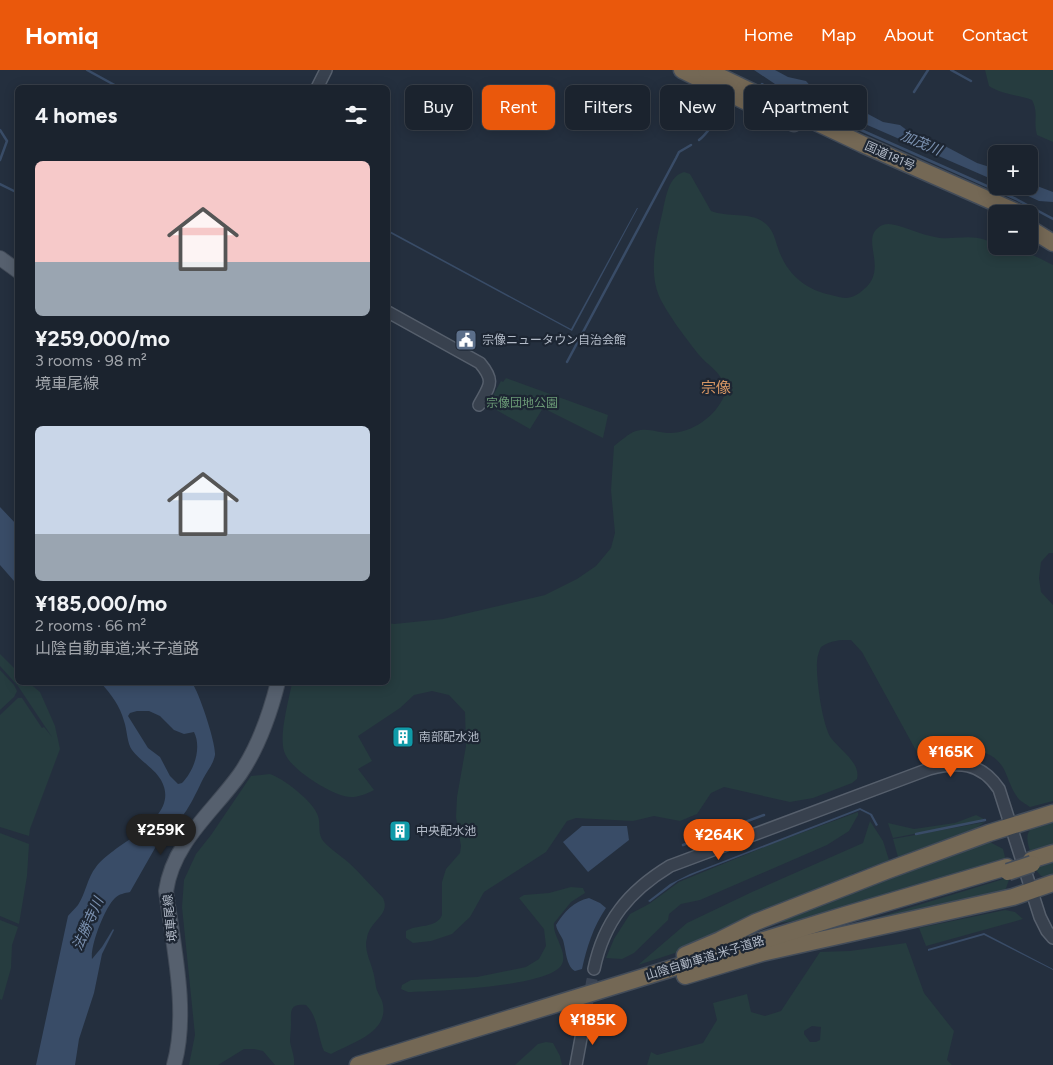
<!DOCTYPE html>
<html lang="en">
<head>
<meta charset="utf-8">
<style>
  :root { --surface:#1b232e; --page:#282f3a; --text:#f1f3f6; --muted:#a0a4aa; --line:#39404a; --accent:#ea580c }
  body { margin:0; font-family:Figtree,"Noto Sans JP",sans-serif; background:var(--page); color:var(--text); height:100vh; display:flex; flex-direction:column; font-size:19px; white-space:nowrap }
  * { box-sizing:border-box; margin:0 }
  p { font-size:16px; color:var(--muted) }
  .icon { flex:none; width:28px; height:28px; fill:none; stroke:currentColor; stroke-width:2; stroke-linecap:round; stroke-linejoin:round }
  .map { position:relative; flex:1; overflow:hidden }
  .side { position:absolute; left:15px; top:15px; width:375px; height:600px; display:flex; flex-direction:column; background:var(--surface); border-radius:8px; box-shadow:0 2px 12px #0003,0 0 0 1px var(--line) }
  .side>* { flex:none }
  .top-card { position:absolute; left:405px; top:15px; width:475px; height:45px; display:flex; gap:10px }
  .fabs { position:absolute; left:988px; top:75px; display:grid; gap:10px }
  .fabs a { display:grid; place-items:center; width:50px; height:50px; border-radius:8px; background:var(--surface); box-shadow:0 2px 12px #0003,0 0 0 1px var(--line); font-size:25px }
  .price { position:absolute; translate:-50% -42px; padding:0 11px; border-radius:18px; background:var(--accent); color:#fff; font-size:16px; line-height:32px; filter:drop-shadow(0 1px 2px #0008) }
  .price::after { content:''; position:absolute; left:50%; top:30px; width:15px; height:11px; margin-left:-8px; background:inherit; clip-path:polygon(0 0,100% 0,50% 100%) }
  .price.active { background:#222; color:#fff }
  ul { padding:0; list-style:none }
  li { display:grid; align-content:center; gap:10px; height:265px; padding:0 20px }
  li span { display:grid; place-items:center; height:155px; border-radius:8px; color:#555 }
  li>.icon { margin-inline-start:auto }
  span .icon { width:90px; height:90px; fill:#fffc; stroke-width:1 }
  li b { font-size:21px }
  h2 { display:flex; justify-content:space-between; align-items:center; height:60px; padding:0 20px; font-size:21px }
  .tag { padding:0 18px; border-radius:8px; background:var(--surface); box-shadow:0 2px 12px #0003,0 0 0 1px var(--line); font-size:18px; line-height:45px }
  .tag.active { background:var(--accent); color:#fff }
  header { display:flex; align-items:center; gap:30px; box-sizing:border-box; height:70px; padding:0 25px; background:var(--accent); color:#fff }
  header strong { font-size:24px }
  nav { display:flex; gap:28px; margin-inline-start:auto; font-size:18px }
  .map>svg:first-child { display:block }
</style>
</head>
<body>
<header>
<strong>Homiq</strong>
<nav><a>Home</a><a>Map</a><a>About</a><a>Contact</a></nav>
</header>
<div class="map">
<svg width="1053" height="995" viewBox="0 0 1053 995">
  <rect width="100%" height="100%" fill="#242f3e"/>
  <g fill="#263c3f" fill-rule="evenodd">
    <path d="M985,0H1053V72L1037,65C1033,49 1039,44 1032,30C1018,25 1001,24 989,16Z"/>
    <path d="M684,102L690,104L711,141C728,148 752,141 766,154C774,161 775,170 779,181C788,205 806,220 831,225C836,226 842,228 846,228C852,228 859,224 863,220C889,200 861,171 878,158C884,152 892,154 899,156C912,160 926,166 940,168C952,169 965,166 978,168C984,169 990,172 996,173V176C1016,176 1035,186 1053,195V483H1049L1041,492L1039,508L1041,522L1053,535V731L1030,737C1026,734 1020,731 1018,728C1010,718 1008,705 1002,696C985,671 948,682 925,690L919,686L862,582L851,570C840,570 831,570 821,577C819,581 817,587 817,592C816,608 822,654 831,668C840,680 861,693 857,709L852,713L813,728L790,732L724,717L711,723L697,744L680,751L654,746L633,751L576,748L567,751L546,782L484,822L470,847L452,864L431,871L413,873L406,868V861C417,854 436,859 442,845V812L446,799L460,783L461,776L456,747L457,727L466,676L465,642L449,625L432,621L414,625L400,638L358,666L372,691L358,699L374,720C364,725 354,729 344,726C328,722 288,698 284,681C279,665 289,629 292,613L388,612V553L394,554L443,549L545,525L577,509L596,496L611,478L615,463L611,420L614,376C621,371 629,363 636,361C648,357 658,363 670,363C692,363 716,346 724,326C725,321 725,315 723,311C718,301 707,294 700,286C687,270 668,245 659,226C648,200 657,166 663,140C666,126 669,106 684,102Z"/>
    <polygon points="506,308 608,345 603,368 543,338 530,359 491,337 490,331 501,311 503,312"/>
    <polygon points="0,584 17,601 18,612 29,613 40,622 55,656 60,679 30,759 29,766 0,757 0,645 18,628 22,628 42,658 44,657 52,667 18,616 0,596"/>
    <polygon points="0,600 14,615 17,621 14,627 0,640"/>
    <path d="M270,704C283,708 314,732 318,746C321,755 317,764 324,772C330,779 340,785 348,792C360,803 371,816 383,828C391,845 370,850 367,868C364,878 369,888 372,898C374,904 375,910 376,917C377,923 382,928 383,935C388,963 351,973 331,984L324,981C317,965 319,948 306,935C289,933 291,941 291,955C291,960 290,966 290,971C291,979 295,986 294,995H275L263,981L254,979H244L218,995H189L195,965L182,837L184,810L196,784L211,765L251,706Z"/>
    <polygon points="858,742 858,745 849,761 827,775 700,830 681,834 669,844 668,850 634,883 622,889 606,888 614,869 630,844 649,834 679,812 774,773"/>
    <polygon points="976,745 986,750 893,768 888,753 914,759 955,753"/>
    <path d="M1053,750V777L1031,784C1022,757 1030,759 1053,750Z"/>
    <polygon points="870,751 883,771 889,790 852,804 852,808 706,873 638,895 687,853 752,822 863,773"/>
    <polygon points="985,752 976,758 898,787 893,769"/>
    <polygon points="0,763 29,774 27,806 19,854 0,846"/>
    <polygon points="986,770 1003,779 1006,791 824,846 787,852 775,853"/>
    <polygon points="1053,792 1053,808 1041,806 1034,798"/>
    <polygon points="1010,807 1004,824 857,855 876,848"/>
    <path d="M571,817L583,818L585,823L571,832L554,853C552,866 568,881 562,894C552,917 434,921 408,922L401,919L402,915L411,910L477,907L526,897L539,889L546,876L544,859L519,828L524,825L549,823Z"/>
    <polygon points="1005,840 1015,842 1023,849 926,876 919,858"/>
    <polygon points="0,850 18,857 12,875 11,898 2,930 0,929"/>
    <path d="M906,873L924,923L954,961L947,990L952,995H647L651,982L657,985L703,973L717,950L713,933L747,924L751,942L765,946L781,941L820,882L850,881ZM812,956L821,957L820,970L816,972H810L804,964V961Z"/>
    <polygon points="546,972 553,973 560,986 562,995 515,995 538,974"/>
  </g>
  <g fill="#394c67" fill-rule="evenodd">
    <polygon points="754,0 775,0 788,7 806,11 814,20 822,24 848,27 853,36 883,52 900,55 916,67 945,76 977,93 996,99 996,111 796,24 775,14"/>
    <polygon points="1029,113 1053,122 1053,132 1039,131 1007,116 1029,116"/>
    <polygon points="637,138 638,138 572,261 388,162 388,160 571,259"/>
    <polygon points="0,437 17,455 17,518 14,511 0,495"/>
    <path d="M101,613H192C199,622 216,673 215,685C213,695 207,701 203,709C192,731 184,751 163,764L130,822C125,823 119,824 115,828C105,837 90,876 92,889L102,877L113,859L114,860L102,884L94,923L79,969L75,995H36L68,846C71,842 75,839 78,835C86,823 87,808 96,797C114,772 183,749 161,710C154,698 140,691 132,680C127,674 127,659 124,651C120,636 111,624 101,613ZM137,641H149L160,646L174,660L184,664L194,662C202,678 194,701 182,713L178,714L170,706L160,687L148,678L128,646L130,643Z"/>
    <polygon points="860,738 872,744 878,755 876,756 870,745 860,740 697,803 678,811 650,832 648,831 670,814 690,804"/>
    <polygon points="582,756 627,756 629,770 588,802 563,772"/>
    <path d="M589,828L600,833L606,838C593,857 587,877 582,899L575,901C566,896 566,880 563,870C561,865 557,861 556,855C564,842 574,831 589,828Z"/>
    <polygon points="984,863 1053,899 1053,900 984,865 928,881 928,879"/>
  </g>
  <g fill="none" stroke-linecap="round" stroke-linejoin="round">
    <g stroke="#394c67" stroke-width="2.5">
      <polyline points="87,0 120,18"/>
      <polyline points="951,0 971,11"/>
      <polyline points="762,14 773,21 807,36 1016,129 1053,149"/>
      <polyline points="914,22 928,0"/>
      <polyline points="691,39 694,33"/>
      <polyline points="0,60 7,71 0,90"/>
      <path d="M699,70C707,64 709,58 716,51C720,46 727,44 732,39"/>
      <polyline points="0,114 18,123"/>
      <polyline points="567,292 676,88 679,82 691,75"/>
      <polyline points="916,764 985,750"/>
      <polyline points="683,775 764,745"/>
    </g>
    <polyline stroke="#3a4453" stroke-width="11" stroke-dasharray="11 5.5" stroke-linecap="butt" points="584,952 594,899"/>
    <g stroke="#565f6c" stroke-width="14">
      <g id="minor">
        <polyline points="317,18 326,0"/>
        <path d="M388,242L480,293C496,312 489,316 479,335"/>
        <path d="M594,899C604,851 629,821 670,796L929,699C958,691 981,692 999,719L1040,847L1047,861L1053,868"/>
        <polyline points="576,995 584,952"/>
      </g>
    </g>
    <g stroke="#414a57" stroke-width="16">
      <g id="major">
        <polyline points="0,188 18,201"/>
        <path d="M174,995C189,942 173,875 166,821C173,772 213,742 240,704C259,676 270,644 278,612"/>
      </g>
    </g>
    <g stroke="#434c59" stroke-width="19">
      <g id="highway">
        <polyline points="682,0 757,37 794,53"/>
        <polyline points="706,0 862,74 1021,144"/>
        <polyline points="1029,158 1053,173"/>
        <polyline points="1031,790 1053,783"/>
        <polyline points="685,885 720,870 756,852 886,801 989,763 1053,743"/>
        <polyline points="685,906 762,883 1013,827 1053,813"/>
        <polyline points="358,995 845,845 1007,797"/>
      </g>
    </g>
    <use href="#minor" stroke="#38414e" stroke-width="11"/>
    <use href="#major" stroke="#56606e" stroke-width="14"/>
    <use href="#highway" stroke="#746855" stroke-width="16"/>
    <g stroke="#434c59" stroke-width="19" stroke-linecap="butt">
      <polyline id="highway-bridge" points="1008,802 1032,794"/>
    </g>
    <use href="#highway-bridge" stroke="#746855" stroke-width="16"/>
  </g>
  <defs>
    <g id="civic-square" transform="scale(1.125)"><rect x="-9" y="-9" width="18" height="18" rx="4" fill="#5c6f8a" stroke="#1d2633"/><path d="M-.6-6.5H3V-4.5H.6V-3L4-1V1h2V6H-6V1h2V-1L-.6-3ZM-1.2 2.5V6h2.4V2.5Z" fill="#fff"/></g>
    <g id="building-square" transform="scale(1.125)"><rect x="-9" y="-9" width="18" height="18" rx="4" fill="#0f9aa8" stroke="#1d2633"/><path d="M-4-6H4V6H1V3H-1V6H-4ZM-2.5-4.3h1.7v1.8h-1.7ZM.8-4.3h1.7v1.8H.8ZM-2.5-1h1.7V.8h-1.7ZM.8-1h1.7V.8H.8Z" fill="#fff"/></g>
  </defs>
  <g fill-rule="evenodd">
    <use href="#civic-square" x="466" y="270"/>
    <use href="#building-square" x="403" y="667"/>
    <use href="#building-square" x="400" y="761"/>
  </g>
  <g text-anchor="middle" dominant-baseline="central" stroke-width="4.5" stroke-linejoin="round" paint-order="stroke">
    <g font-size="12" fill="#b4bcc9" stroke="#1d2633">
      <text transform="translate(890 86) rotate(24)">国道181号</text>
      <text transform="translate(170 848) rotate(-96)">境車尾線</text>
      <text transform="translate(705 888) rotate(-17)">山陰自動車道;米子道路</text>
    </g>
    <g font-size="12" fill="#b4bcc9" stroke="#1d2633" text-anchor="start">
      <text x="482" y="270">宗像ニュータウン自治会館</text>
      <text x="419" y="667">南部配水池</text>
      <text x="416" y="761">中央配水池</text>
    </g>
    <g font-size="12" fill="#6b9a76" stroke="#1d2633">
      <text x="522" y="333">宗像団地公園</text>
    </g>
    <g font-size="14" font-style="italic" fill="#7c92b1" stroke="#1d2633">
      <text transform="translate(921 73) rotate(23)">加茂川</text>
      <text transform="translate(88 854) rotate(-66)">法勝寺川</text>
    </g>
    <g font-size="15" fill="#d59563" stroke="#1d2633">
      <text x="716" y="318">宗像</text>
    </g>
  </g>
</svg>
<div class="fabs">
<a>+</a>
<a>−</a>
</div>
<b class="price" style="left:951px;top:708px">¥165K</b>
<b class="price active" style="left:161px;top:786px">¥259K</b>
<b class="price" style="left:719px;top:791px">¥264K</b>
<b class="price" style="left:593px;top:976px">¥185K</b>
<div class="top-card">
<a class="tag">Buy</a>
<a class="tag active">Rent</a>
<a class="tag">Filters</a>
<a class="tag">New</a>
<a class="tag">Apartment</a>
</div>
<section class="side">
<h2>4 homes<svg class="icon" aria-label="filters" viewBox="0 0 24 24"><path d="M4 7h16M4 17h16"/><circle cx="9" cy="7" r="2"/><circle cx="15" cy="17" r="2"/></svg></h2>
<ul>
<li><span style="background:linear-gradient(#f6c9c9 65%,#9aa5b1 0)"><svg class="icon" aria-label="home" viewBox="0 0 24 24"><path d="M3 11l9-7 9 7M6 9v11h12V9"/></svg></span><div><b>¥259,000/mo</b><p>3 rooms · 98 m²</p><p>境車尾線</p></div></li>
<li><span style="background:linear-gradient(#c9d6e8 70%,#9aa5b1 0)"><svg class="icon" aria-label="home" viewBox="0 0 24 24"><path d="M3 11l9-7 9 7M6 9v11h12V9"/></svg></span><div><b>¥185,000/mo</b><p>2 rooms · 66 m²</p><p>山陰自動車道;米子道路</p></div></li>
</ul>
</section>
</div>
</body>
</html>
